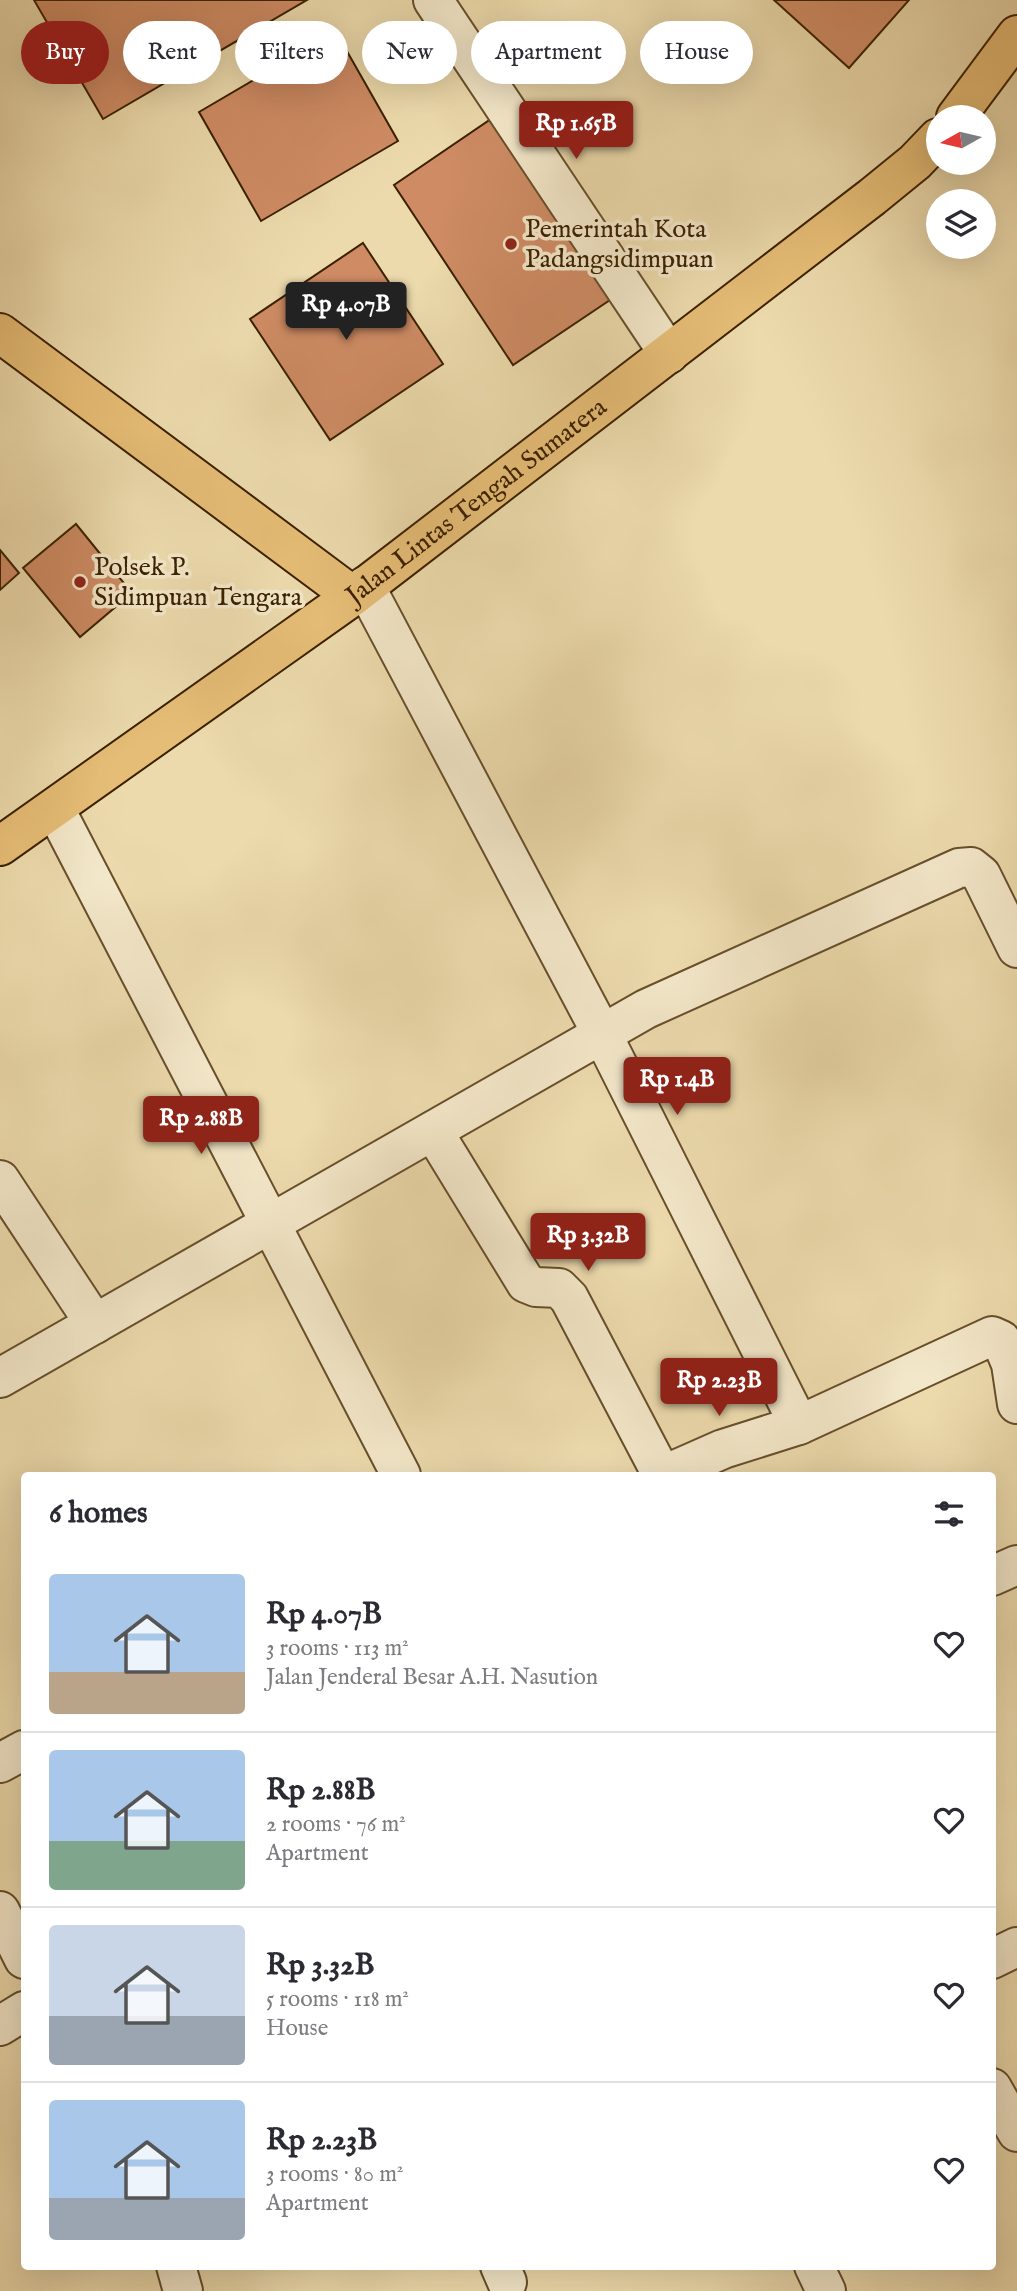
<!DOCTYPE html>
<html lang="en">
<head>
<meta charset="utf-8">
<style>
  :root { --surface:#fff; --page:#f7f7f7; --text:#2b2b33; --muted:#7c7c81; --line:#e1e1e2; --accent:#8f2418 }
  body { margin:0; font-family:"IM FELL English",serif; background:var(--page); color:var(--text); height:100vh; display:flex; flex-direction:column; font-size:26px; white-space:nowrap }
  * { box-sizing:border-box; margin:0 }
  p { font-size:23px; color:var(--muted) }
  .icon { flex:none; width:38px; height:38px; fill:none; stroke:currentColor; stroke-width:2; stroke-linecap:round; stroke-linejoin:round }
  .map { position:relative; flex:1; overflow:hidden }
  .details { position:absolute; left:21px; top:1472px; width:975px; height:798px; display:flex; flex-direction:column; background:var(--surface); border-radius:7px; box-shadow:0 7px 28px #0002 }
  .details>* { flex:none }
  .guide { position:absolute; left:21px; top:21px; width:976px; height:63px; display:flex; gap:14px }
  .needle { width:46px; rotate:262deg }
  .tools { position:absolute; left:926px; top:105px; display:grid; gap:14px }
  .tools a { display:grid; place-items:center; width:70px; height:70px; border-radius:50%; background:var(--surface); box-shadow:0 7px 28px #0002; font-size:35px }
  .price { position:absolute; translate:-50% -60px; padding:0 16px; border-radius:7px; background:var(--accent); color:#fff; font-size:23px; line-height:46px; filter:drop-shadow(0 2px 4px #0008) }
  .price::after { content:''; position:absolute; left:50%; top:42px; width:21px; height:16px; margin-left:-10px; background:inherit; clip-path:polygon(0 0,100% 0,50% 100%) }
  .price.selected { background:#222; color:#fff }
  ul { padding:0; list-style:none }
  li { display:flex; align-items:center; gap:21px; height:175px; padding:0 28px }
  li+li { border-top:2px solid var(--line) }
  li span { display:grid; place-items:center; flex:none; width:196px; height:140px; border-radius:7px; color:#555 }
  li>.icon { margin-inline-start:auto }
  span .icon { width:84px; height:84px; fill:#fffc; stroke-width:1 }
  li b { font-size:30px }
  h2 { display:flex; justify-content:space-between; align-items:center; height:84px; padding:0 28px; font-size:30px }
  .chip { padding:0 24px; border-radius:32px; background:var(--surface); box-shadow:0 7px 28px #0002; font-size:24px; line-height:63px }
  .chip.selected { background:var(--accent); color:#fff }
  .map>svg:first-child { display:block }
</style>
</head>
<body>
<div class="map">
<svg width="1017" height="2291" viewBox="0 0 1017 2291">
  <rect width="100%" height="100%" fill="#ecdaac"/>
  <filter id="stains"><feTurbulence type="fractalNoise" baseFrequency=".00286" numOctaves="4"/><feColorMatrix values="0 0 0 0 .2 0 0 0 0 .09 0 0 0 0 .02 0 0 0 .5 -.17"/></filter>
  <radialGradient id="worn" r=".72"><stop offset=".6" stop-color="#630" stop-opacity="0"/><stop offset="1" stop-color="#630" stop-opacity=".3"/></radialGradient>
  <g fill="#ce8b64" stroke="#3b2100" stroke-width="2">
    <polygon points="34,0 307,0 103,119"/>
    <polygon points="774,0 909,0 849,68"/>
    <polygon points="336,32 398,141 261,221 199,112"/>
    <polygon points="491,119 610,300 513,365 394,185"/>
    <polygon points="363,243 443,364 330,440 250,319"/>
    <polygon points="76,524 132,593 80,637 23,568"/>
    <polygon points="0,550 19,573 0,590"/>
  </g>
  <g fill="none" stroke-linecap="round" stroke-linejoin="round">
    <g stroke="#674f2b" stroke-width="42">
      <g id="minor">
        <polyline points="433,0 669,354"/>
        <polyline points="365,586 602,1034 799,1425 992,1336 1001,1340 1011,1364 1017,1404"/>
        <polyline points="55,809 401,1475"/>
        <polyline points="433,1131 526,1283 536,1287 559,1288 569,1298 662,1475"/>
        <polyline points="0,1180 95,1324"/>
        <polyline points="0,1378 646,1009 959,868 971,867 981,875 1017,948"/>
        <polyline points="664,1475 723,1449 799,1425"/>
        <polyline points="992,1576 1017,1565"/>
        <polyline points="0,1763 24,1750"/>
        <polyline points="0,1911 24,1959"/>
        <polyline points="992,1959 1017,1947"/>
        <polyline points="0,2026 24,2011"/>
        <polyline points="992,2088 1017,2132"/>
        <polyline points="176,2266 183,2291"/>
        <polyline points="500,2266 507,2282"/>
        <polyline points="814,2266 826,2291"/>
      </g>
    </g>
    <g stroke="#3b2100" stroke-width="42">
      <polyline id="major" points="0,333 353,596"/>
    </g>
    <g stroke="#3b2100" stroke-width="42">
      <g id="highway">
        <polyline points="956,117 1017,35"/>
        <path id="s1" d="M0,846L353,596L872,197L915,162L938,138"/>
      </g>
    </g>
    <use href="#minor" stroke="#f3e7c9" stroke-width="38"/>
    <use href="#major" stroke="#e6bd76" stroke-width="38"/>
    <use href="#highway" stroke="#e6bd76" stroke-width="38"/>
  </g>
  <g fill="#8f2418" stroke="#f3e7c9" stroke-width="2.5">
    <circle cx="511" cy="244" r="7"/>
    <circle cx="80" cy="582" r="7"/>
  </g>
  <g text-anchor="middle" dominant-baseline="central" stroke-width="7" stroke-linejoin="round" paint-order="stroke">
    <g font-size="26" fill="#3b2100" stroke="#f3e7c9" text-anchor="start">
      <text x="525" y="229">Pemerintah Kota<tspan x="525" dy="30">Padangsidimpuan</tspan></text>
      <text x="94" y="567">Polsek P.<tspan x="94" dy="30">Sidimpuan Tengara</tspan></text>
    </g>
    <g font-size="26" fill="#3b2100" stroke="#f3e7c9">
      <text stroke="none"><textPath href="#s1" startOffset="588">Jalan Lintas Tengah Sumatera</textPath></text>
    </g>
  </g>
  <rect width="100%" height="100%" filter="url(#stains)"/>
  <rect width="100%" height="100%" fill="url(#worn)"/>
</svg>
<div class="tools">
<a><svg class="needle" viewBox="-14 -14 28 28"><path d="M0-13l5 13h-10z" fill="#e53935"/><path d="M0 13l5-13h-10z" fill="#7c7c81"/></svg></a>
<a><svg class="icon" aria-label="layers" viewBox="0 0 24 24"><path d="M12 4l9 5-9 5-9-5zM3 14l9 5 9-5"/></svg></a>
</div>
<b class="price" style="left:576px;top:161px">Rp 1.65B</b>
<b class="price selected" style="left:346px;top:342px">Rp 4.07B</b>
<b class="price" style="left:677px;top:1117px">Rp 1.4B</b>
<b class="price" style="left:201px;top:1156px">Rp 2.88B</b>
<b class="price" style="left:588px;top:1273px">Rp 3.32B</b>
<b class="price" style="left:719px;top:1418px">Rp 2.23B</b>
<div class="guide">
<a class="chip selected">Buy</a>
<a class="chip">Rent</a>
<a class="chip">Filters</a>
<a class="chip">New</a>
<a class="chip">Apartment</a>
<a class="chip">House</a>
</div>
<section class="details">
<h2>6 homes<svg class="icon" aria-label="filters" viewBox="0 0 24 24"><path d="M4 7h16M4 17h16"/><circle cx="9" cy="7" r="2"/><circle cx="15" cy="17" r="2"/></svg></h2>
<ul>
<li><span style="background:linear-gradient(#a9c7e8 70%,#b9a48a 0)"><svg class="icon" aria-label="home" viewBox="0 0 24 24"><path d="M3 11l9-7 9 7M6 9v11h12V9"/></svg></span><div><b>Rp 4.07B</b><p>3 rooms · 113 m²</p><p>Jalan Jenderal Besar A.H. Nasution</p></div><svg class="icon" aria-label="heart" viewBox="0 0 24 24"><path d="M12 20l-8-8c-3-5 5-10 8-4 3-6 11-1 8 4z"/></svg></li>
<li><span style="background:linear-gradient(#a9c7e8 65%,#7fa58c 0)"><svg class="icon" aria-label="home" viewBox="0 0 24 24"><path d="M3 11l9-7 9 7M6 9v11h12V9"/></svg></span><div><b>Rp 2.88B</b><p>2 rooms · 76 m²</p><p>Apartment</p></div><svg class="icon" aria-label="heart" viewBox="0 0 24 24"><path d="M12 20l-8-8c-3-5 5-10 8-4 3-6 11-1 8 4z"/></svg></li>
<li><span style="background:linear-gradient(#c9d6e8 65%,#9aa5b1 0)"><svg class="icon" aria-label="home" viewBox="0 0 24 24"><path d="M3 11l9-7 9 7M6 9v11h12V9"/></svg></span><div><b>Rp 3.32B</b><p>5 rooms · 118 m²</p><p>House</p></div><svg class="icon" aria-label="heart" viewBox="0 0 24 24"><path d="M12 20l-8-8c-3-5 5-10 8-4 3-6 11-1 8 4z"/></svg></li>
<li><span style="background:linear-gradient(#a9c7e8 70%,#9aa5b1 0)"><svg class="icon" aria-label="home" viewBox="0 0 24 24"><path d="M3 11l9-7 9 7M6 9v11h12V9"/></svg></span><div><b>Rp 2.23B</b><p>3 rooms · 80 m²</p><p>Apartment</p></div><svg class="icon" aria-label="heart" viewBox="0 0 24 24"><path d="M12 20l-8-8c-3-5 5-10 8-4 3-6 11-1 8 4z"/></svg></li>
</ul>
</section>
</div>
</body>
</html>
